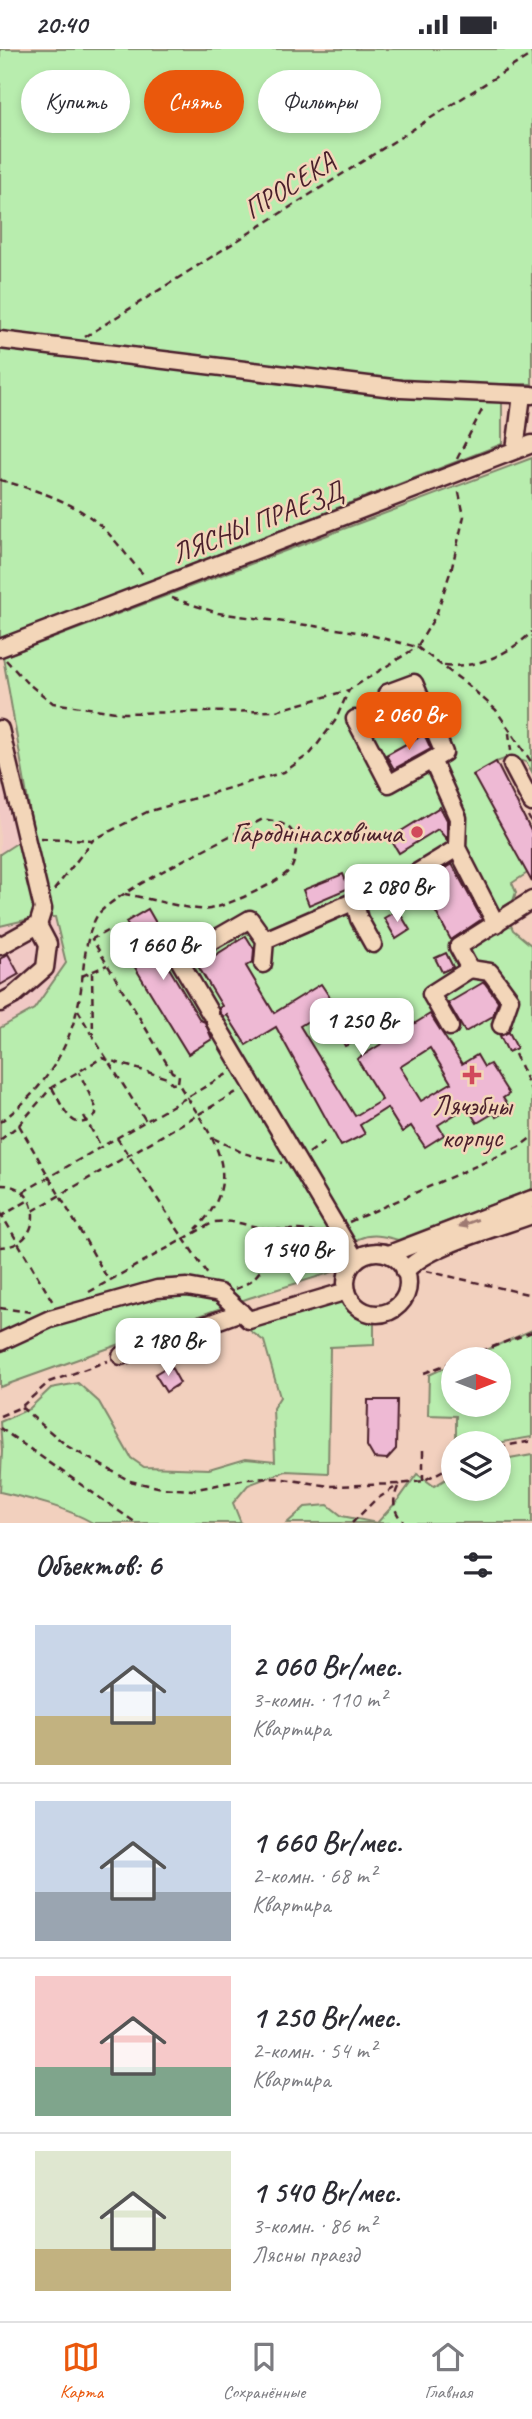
<!DOCTYPE html>
<html lang="ru">
<head>
<meta charset="utf-8">
<style>
  :root { --surface:#fff; --page:#f2f2f3; --text:#2b2b33; --muted:#7c7c81; --line:#e1e1e2; --accent:#ea580c }
  body { margin:0; font-family:Caveat,sans-serif; background:var(--page); color:var(--text); height:100vh; display:flex; flex-direction:column; font-size:26px; white-space:nowrap }
  * { box-sizing:border-box; margin:0 }
  p { font-size:23px; color:var(--muted) }
  .icon { flex:none; width:38px; height:38px; fill:none; stroke:currentColor; stroke-width:2; stroke-linecap:round; stroke-linejoin:round }
  .map { position:relative; height:1474px; overflow:hidden }
  .panel { display:flex; flex-direction:column; background:var(--surface); flex:1 }
  .panel>* { flex:none }
  .banner { position:absolute; left:21px; top:21px; width:490px; height:63px; display:flex; gap:14px }
  .needle { width:46px; rotate:90deg }
  .fabs { position:absolute; left:441px; top:1298px; display:grid; gap:14px }
  .fabs a { display:grid; place-items:center; width:70px; height:70px; border-radius:50%; background:var(--surface); box-shadow:0 4px 10px #0003; font-size:35px }
  .price { position:absolute; translate:-50% -60px; padding:0 16px; border-radius:14px; background:#fff; color:#222; font-size:23px; line-height:46px; filter:drop-shadow(0 2px 4px #0008) }
  .price::after { content:''; position:absolute; left:50%; top:42px; width:21px; height:16px; margin-left:-10px; background:inherit; clip-path:polygon(0 0,100% 0,50% 100%) }
  .price.active { background:var(--accent); color:#fff }
  ul { padding:0; list-style:none }
  li { display:flex; align-items:center; gap:21px; height:175px; padding:0 35px }
  li+li { border-top:2px solid var(--line) }
  li span { display:grid; place-items:center; flex:none; width:196px; height:140px; border-radius:0px; color:#555 }
  li>.icon { margin-inline-start:auto }
  span .icon { width:84px; height:84px; fill:#fffc; stroke-width:1 }
  li b { font-size:30px }
  h2 { display:flex; justify-content:space-between; align-items:center; height:84px; padding:0 35px; font-size:30px }
  .pill { padding:0 24px; border-radius:32px; background:var(--surface); box-shadow:0 4px 10px #0003; font-size:24px; line-height:63px }
  .pill.active { background:var(--accent); color:#fff }
  .status { display:flex; justify-content:space-between; align-items:center; height:49px; padding:0 35px; background:var(--surface); direction:ltr }
  .status svg { height:19px; fill:currentColor }
  .dock { display:flex; justify-content:space-around; align-items:center; height:98px; border-top:2px solid var(--line); background:var(--surface); font-size:19px; color:var(--muted) }
  .dock a { display:grid; justify-items:center; gap:4px }
  .dock .active { color:var(--accent) }
  .map>svg:first-child { display:block }
</style>
</head>
<body>
<div class="status"><b>20:40</b><svg viewBox="0 0 49 12"><path d="M0 12V9h3v3zM5 12V6h3v6zM10 12V3h3v9zM15 12V0h3v12zM26 1h20v11H26zM47 4h2v5h-2z"/></svg></div>
<div class="map">
<svg width="532" height="1474" viewBox="0 0 532 1474">
  <rect width="100%" height="100%" fill="#f2d0be"/>
  <filter id="ink" filterUnits="userSpaceOnUse"><feTurbulence type="fractalNoise" baseFrequency=".0143" numOctaves="2"/><feDisplacementMap in="SourceGraphic" scale="14" xChannelSelector="R" yChannelSelector="G"/><feConvolveMatrix kernelMatrix="1 2 1 2 8 2 1 2 1" color-interpolation-filters="sRGB"/></filter>
  <g filter="url(#ink)">
    <g fill="#f1c9c5">
      <polygon points="0,715 20,792 0,805"/>
      <polygon points="38,868 55,868 66,914 34,961 0,979 0,877"/>
    </g>
    <g fill="#b8edae" stroke="#81866c" stroke-width="2">
      <polygon points="0,0 532,0 532,335 502,335 502,395 0,590"/>
      <path d="M532,409V723L526,713L510,708L496,713L532,784V821L512,834L516,843L513,852L503,858L513,881L532,897V1140L398,1191C384,1187 372,1184 358,1190L333,1223L249,1249L0,1338V979L34,960L66,914L55,868H48L3,608Z"/>
      <polygon points="20,792 38,868 0,877 0,805"/>
      <path d="M339,1249C348,1264 357,1270 374,1275V1296L330,1298L328,1424L285,1422L248,1436L233,1454L241,1474H93C65,1458 31,1450 0,1443L2,1402L0,1373L29,1360L51,1339L78,1334L99,1353L131,1409L144,1418L209,1420L246,1409L275,1412L273,1359L280,1348L264,1292L241,1275Z"/>
      <polygon points="532,1281 532,1388 492,1395 456,1395 456,1367 428,1366 429,1326 453,1315 453,1356 499,1356 499,1311 464,1311"/>
      <polygon points="532,1406 532,1474 287,1474 305,1458 328,1456 342,1467 377,1474 399,1450 417,1425 434,1437 453,1426 453,1440 499,1440 499,1412"/>
    </g>
    <g fill="#eeb9d4" stroke="#4a1f2b" stroke-width="2" fill-rule="evenodd">
      <polygon points="424,685 431,700 394,720 386,706"/>
      <polygon points="496,713 532,784 532,833 473,726"/>
      <polygon points="440,758 447,771 447,791 438,780 399,804 390,789"/>
      <polygon points="452,815 482,870 451,891 420,834"/>
      <polygon points="343,825 349,839 309,856 303,841"/>
      <polygon points="148,860 160,881 150,887 200,971 205,973 212,990 188,1005 117,889 130,881 126,873"/>
      <polygon points="398,861 410,881 396,890 384,869"/>
      <path d="M246,887L254,900L253,913L246,917L274,964L321,935L335,956L300,977L355,1067L382,1051L357,1010L430,965L462,1015L477,1006L484,1018L490,1015L509,1045L503,1049L510,1060L496,1068L494,1064L477,1074L467,1058L438,1076L444,1086L425,1098L411,1077L402,1083L387,1059L360,1076L365,1085L341,1097L276,978L246,996L227,966L224,968L220,964L219,959L222,957L198,917ZM430,999L451,1034L421,1052L400,1018Z"/>
      <polygon points="446,904 453,918 442,923 435,909"/>
      <polygon points="8,905 19,925 0,936 0,910"/>
      <polygon points="484,933 498,952 493,967 465,983 448,954"/>
      <polygon points="349,983 354,993 345,997 340,987"/>
      <polygon points="509,983 517,999 508,1003 500,987"/>
      <polygon points="321,1195 335,1198 333,1212 319,1209"/>
      <polygon points="170,1316 180,1334 166,1343 155,1325"/>
      <polygon points="368,1351 397,1351 396,1400 387,1410 374,1409 367,1397"/>
    </g>
    <g fill="none" stroke-linecap="round" stroke-linejoin="round">
      <g stroke="#4a1f2b" stroke-width="21">
        <g id="minor">
          <polyline points="0,291 401,340 532,346"/>
          <polyline points="515,401 522,346"/>
          <polyline points="0,599 532,395"/>
          <polyline points="387,644 414,634 444,704 432,711"/>
          <polyline points="355,670 389,735 432,711 458,769 457,799 496,875"/>
          <polyline points="0,680 43,860 38,876 0,897"/>
          <polyline points="512,716 532,754"/>
          <polyline points="355,854 359,870 373,895"/>
          <polyline points="265,891 408,829 457,799"/>
          <polyline points="470,920 490,923 510,950 501,976"/>
          <polyline points="0,954 13,947 45,919 48,895 38,876"/>
          <polyline points="210,964 179,911 250,870 265,891 263,915"/>
          <polyline points="215,973 356,1211"/>
          <polyline points="450,978 431,945 470,920 458,898 532,851"/>
          <circle cx="377" cy="1234" r="31"/>
          <polyline points="389,1205 532,1150"/>
          <path d="M405,1223C425,1197 500,1178 532,1166"/>
          <polyline points="0,1293 50,1270 157,1240 187,1238 220,1244 249,1271 347,1242"/>
          <polyline points="121,1307 241,1263"/>
        </g>
      </g>
      <g stroke="#4a1f2b" stroke-width="2.5" stroke-dasharray="7 5" stroke-linecap="butt">
        <polyline points="85,288 532,5"/>
        <polyline points="457,410 484,357"/>
        <path d="M0,431C36,441 74,452 102,478C118,493 130,512 145,527"/>
        <polyline points="172,549 218,564 358,583 417,598 436,566 452,518 464,467 458,439"/>
        <polyline points="6,611 26,633 53,654 122,664 276,662 349,641 417,598 468,636 496,661 532,714"/>
        <path d="M444,616C477,620 509,605 532,583"/>
        <polyline points="509,684 511,702"/>
        <polyline points="528,767 532,774"/>
        <polyline points="40,789 93,791 147,763 284,723 311,704 335,672 349,641"/>
        <polyline points="54,841 93,791"/>
        <path d="M107,882L92,890L172,1023L179,1026L178,1034C209,1085 250,1126 196,1180"/>
        <polyline points="92,923 93,988 146,1072"/>
        <polyline points="82,927 107,916"/>
        <polyline points="78,961 91,985"/>
        <polyline points="515,1005 532,1043"/>
        <path d="M52,1039C63,1057 72,1088 96,1066V1059L79,1023"/>
        <polyline points="84,1067 101,1098"/>
        <path d="M0,1073C46,1040 73,996 81,940C84,916 85,888 97,867C110,845 233,786 263,770C280,773 296,776 296,797C296,804 295,811 292,818C283,833 228,856 210,860C195,863 144,848 125,845"/>
        <polyline points="19,1076 109,1232"/>
        <polyline points="117,1089 210,1229"/>
        <polyline points="213,1089 243,1104 282,1114"/>
        <polyline points="0,1091 19,1076 52,1038 102,1009 167,1029 172,1035 178,1034"/>
        <polyline points="309,1104 327,1091"/>
        <path d="M0,1136C43,1134 45,1198 0,1198"/>
        <polyline points="23,1143 229,1024"/>
        <polyline points="33,1162 240,1041"/>
        <polyline points="0,1163 54,1255"/>
        <polyline points="0,1168 29,1151"/>
        <polyline points="349,1173 519,1098 532,1088"/>
        <polyline points="362,1198 372,1194 379,1194"/>
        <polyline points="426,1222 532,1246"/>
        <path d="M235,1240C260,1231 261,1218 274,1199C280,1191 289,1187 298,1182"/>
        <path d="M89,1243L214,1173C236,1171 243,1176 263,1179C284,1183 309,1177 327,1189"/>
        <polyline points="0,1259 31,1263"/>
        <polyline points="458,1311 532,1283"/>
        <polyline points="424,1324 453,1313"/>
        <polyline points="21,1358 67,1397 130,1432 162,1439 192,1441 247,1430 277,1429 330,1437 400,1435 423,1432 453,1416"/>
        <polyline points="0,1367 21,1358 49,1333 108,1312"/>
        <polyline points="0,1379 136,1474"/>
        <polyline points="499,1398 532,1392"/>
        <polyline points="423,1432 423,1396"/>
        <path d="M398,1438C391,1453 394,1463 404,1474"/>
        <polyline points="352,1474 374,1452 400,1435"/>
      </g>
      <use href="#minor" stroke="#f3d6b9" stroke-width="16"/>
    </g>
    <defs><path id="oneway-solid" d="M-6-.8H1V-3.2L6.5 0L1 3.2V.8H-6Z" transform="scale(1.75)"/></defs>
    <use fill="#9e7a72" href="#oneway-solid" transform="translate(468 1174) rotate(160)"/>
  </g>
  <g fill="#d1495b" stroke="#f3d6b9" stroke-width="2.5">
    <circle cx="417" cy="783" r="7"/>
    <path d="M468.5 1015.5h7v7h7v7h-7v7h-7v-7h-7v-7h7z"/>
  </g>
  <g text-anchor="middle" dominant-baseline="central" stroke-width="5" stroke-linejoin="round" paint-order="stroke">
    <g font-size="28" fill="#4a1f2b" stroke="#f3d6b9">
      <text transform="translate(289 136) rotate(-32)">ПРОСЕКА</text>
      <text transform="translate(257 473) rotate(-21)">ЛЯСНЫ ПРАЕЗД</text>
    </g>
    <g font-size="28" fill="#4a1f2b" stroke="#f3d6b9" text-anchor="end">
      <text x="403" y="783">Гароднінасховішча</text>
      <text x="472" y="1056" text-anchor="middle">Лячэбны<tspan x="472" dy="32">корпус</tspan></text>
    </g>
  </g>
</svg>
<div class="fabs">
<a><svg class="needle" viewBox="-14 -14 28 28"><path d="M0-13l5 13h-10z" fill="#e53935"/><path d="M0 13l5-13h-10z" fill="#7c7c81"/></svg></a>
<a><svg class="icon" aria-label="layers" viewBox="0 0 24 24"><path d="M12 4l9 5-9 5-9-5zM3 14l9 5 9-5"/></svg></a>
</div>
<b class="price active" style="left:409px;top:703px">2 060 Br</b>
<b class="price" style="left:397px;top:875px">2 080 Br</b>
<b class="price" style="left:163px;top:933px">1 660 Br</b>
<b class="price" style="left:362px;top:1009px">1 250 Br</b>
<b class="price" style="left:297px;top:1238px">1 540 Br</b>
<b class="price" style="left:168px;top:1329px">2 180 Br</b>
<div class="banner">
<a class="pill">Купить</a>
<a class="pill active">Снять</a>
<a class="pill">Фильтры</a>
</div>
</div>
<section class="panel">
<h2>Объектов: 6<svg class="icon" aria-label="filters" viewBox="0 0 24 24"><path d="M4 7h16M4 17h16"/><circle cx="9" cy="7" r="2"/><circle cx="15" cy="17" r="2"/></svg></h2>
<ul>
<li><span style="background:linear-gradient(#c9d6e8 65%,#c2b280 0)"><svg class="icon" aria-label="home" viewBox="0 0 24 24"><path d="M3 11l9-7 9 7M6 9v11h12V9"/></svg></span><div><b>2 060 Br/мес.</b><p>3-комн. · 110 m²</p><p>Квартира</p></div></li>
<li><span style="background:linear-gradient(#c9d6e8 65%,#9aa5b1 0)"><svg class="icon" aria-label="home" viewBox="0 0 24 24"><path d="M3 11l9-7 9 7M6 9v11h12V9"/></svg></span><div><b>1 660 Br/мес.</b><p>2-комн. · 68 m²</p><p>Квартира</p></div></li>
<li><span style="background:linear-gradient(#f6c9c9 65%,#7fa58c 0)"><svg class="icon" aria-label="home" viewBox="0 0 24 24"><path d="M3 11l9-7 9 7M6 9v11h12V9"/></svg></span><div><b>1 250 Br/мес.</b><p>2-комн. · 54 m²</p><p>Квартира</p></div></li>
<li><span style="background:linear-gradient(#dfe7d0 70%,#c2b280 0)"><svg class="icon" aria-label="home" viewBox="0 0 24 24"><path d="M3 11l9-7 9 7M6 9v11h12V9"/></svg></span><div><b>1 540 Br/мес.</b><p>3-комн. · 86 m²</p><p>Лясны праезд</p></div></li>
</ul>
</section>
<nav class="dock">
<a class="active"><svg class="icon" aria-label="map" viewBox="0 0 24 24"><path d="M3 6l6-2 6 2 6-2v14l-6 2-6-2-6 2zM9 4v14M15 6v14"/></svg>Карта</a>
<a><svg class="icon" aria-label="saved" viewBox="0 0 24 24"><path d="M7 4h10v16l-5-4-5 4z"/></svg>Сохранённые</a>
<a><svg class="icon" aria-label="home" viewBox="0 0 24 24"><path d="M3 11l9-7 9 7M6 9v11h12V9"/></svg>Главная</a>
</nav>
</body>
</html>
